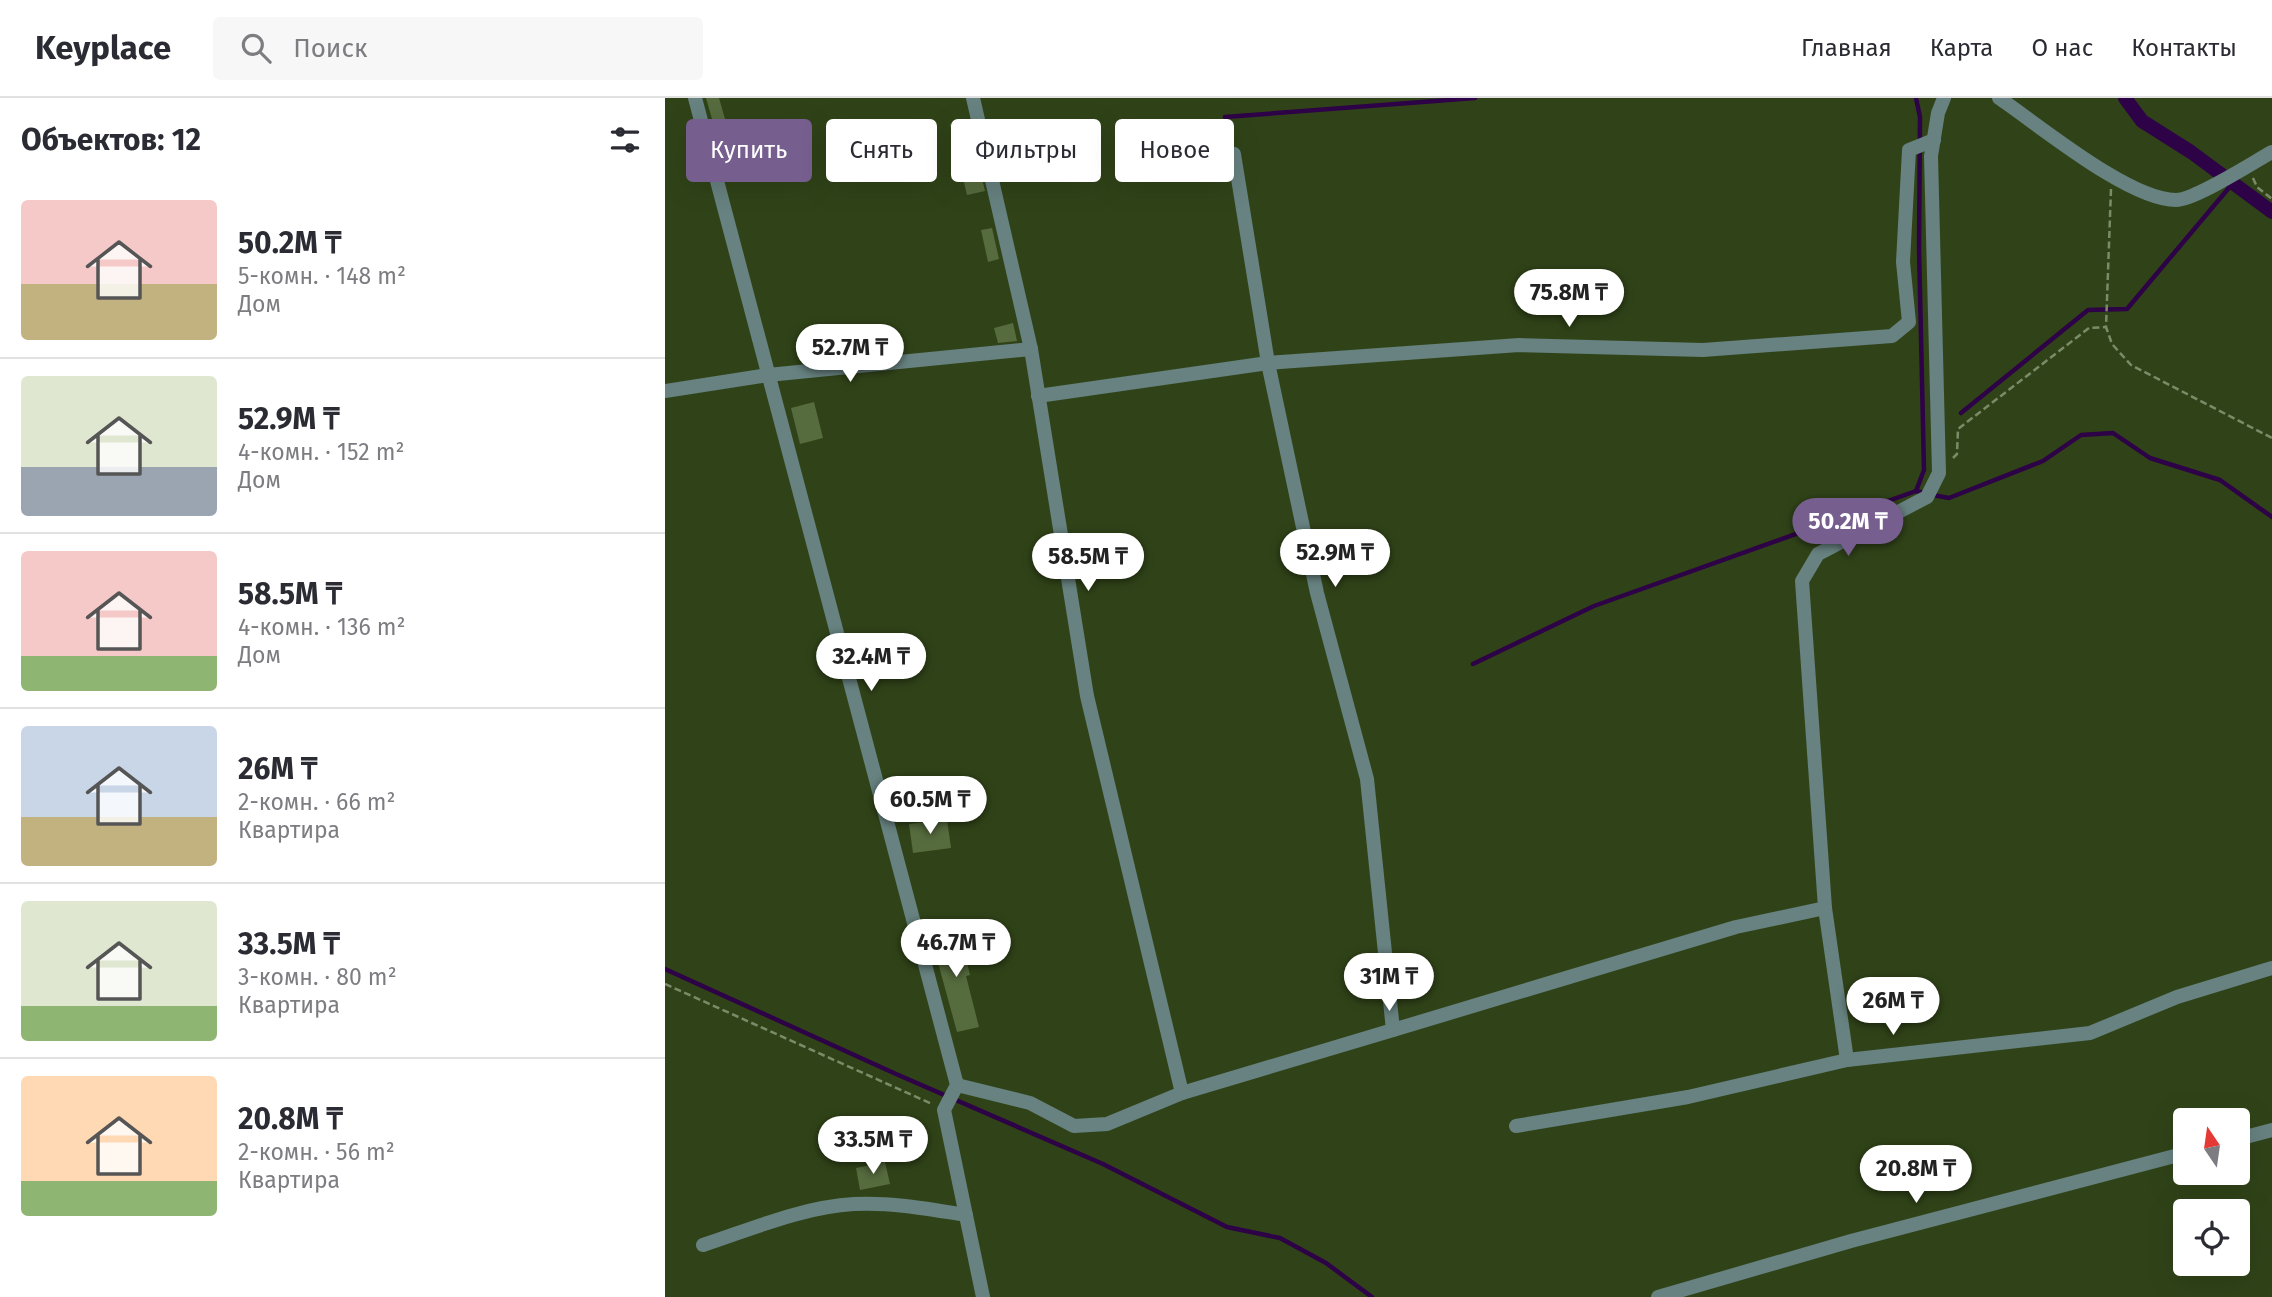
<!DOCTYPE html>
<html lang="ru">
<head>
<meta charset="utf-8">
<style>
  :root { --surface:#fff; --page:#f7f7f7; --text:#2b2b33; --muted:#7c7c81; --line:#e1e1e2; --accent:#765e8e }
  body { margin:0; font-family:"Fira Sans",sans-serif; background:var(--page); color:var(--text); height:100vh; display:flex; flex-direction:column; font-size:26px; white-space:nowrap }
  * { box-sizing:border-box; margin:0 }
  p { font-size:23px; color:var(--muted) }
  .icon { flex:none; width:38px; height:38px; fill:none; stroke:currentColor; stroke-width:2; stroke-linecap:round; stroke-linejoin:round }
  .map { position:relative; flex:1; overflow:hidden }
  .panel { display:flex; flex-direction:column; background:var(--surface); width:665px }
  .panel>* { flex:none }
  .guide { position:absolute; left:21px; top:21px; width:665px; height:63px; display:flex; gap:14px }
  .needle { width:46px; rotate:347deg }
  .controls { position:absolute; left:1508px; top:1010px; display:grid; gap:14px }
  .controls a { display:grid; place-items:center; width:77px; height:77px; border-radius:7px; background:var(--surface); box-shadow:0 7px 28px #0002; font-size:35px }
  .price { position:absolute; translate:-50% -60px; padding:0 16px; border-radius:24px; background:#fff; color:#222; font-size:23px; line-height:46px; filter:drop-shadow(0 2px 4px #0008) }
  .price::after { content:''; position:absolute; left:50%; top:42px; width:21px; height:16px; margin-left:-10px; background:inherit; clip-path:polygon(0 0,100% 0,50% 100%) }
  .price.on { background:var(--accent); color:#fff }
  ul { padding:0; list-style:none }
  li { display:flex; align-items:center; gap:21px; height:175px; padding:0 21px }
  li+li { border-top:2px solid var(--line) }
  li span { display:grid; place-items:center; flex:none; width:196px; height:140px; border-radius:7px; color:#555 }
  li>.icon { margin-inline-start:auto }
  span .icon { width:84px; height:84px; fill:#fffc; stroke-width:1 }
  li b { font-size:30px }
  h2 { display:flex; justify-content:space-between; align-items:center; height:84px; padding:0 21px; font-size:30px }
  .tag { padding:0 24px; border-radius:7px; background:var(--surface); box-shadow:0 7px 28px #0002; font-size:24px; line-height:63px }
  .tag.on { background:var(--accent); color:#fff }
  header { display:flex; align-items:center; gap:42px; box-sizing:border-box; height:98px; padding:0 35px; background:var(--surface); border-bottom:2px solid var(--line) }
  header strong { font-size:33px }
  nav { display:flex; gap:38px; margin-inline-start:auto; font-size:24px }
  .search { width:490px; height:63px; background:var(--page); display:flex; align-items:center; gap:18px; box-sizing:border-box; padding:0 24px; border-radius:7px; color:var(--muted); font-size:26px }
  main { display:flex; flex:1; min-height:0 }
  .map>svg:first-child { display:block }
</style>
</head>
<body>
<header>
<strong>Keyplace</strong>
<div class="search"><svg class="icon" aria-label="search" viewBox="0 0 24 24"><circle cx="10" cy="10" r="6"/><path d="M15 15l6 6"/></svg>Поиск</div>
<nav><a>Главная</a><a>Карта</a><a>О нас</a><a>Контакты</a></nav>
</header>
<main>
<section class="panel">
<h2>Объектов: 12<svg class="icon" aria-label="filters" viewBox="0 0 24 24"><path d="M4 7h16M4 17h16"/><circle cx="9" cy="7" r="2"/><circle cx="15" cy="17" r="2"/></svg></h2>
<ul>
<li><span style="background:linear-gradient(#f6c9c9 60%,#c2b280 0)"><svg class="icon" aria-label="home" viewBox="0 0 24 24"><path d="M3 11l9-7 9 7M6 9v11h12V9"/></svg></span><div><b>50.2M ₸</b><p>5-комн. · 148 m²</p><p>Дом</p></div></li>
<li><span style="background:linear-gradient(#dfe7d0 65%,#9aa5b1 0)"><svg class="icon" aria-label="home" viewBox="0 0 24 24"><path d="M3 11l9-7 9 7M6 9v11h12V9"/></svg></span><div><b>52.9M ₸</b><p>4-комн. · 152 m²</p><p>Дом</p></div></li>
<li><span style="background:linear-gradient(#f6c9c9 75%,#8fb573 0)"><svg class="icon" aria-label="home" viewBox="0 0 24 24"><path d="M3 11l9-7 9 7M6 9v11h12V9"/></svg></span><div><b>58.5M ₸</b><p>4-комн. · 136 m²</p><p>Дом</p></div></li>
<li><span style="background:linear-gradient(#c9d6e8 65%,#c2b280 0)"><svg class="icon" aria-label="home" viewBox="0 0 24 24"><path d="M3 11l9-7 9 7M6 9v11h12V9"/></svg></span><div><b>26M ₸</b><p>2-комн. · 66 m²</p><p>Квартира</p></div></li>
<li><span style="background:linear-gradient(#dfe7d0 75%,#8fb573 0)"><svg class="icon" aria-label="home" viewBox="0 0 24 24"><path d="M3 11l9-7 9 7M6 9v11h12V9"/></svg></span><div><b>33.5M ₸</b><p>3-комн. · 80 m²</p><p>Квартира</p></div></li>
<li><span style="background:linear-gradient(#ffd9b3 75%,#8fb573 0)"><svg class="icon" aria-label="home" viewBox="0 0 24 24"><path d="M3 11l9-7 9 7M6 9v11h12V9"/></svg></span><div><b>20.8M ₸</b><p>2-комн. · 56 m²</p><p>Квартира</p></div></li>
</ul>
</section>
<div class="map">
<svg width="1607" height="1199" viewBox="0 0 1607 1199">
  <rect width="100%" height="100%" fill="#304318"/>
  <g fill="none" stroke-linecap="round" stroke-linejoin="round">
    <g stroke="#2e0246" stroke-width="4.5">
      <polyline points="560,19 810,0"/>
      <polyline points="1296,315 1423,212 1462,211 1568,85"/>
      <polyline points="1251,393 1259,372 1254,150 1255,19 1251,0"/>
      <polyline points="1268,397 1284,400 1378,363 1416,337 1448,335 1485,360 1555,382 1607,419"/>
      <polyline points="808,566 929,508 1251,393 1260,395"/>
      <polyline points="0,871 231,976 438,1066 562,1129 615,1140 661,1165 707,1199"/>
    </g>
    <polyline stroke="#2e0246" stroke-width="14" points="1460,0 1477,23 1526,54 1607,114"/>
  </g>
  <g fill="#566b3e">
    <polygon points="41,0 54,0 66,42 54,45"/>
    <polygon points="303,22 320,93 302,97 285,26"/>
    <polygon points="327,130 334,161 323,164 316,132"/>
    <polygon points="348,225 352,243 333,245 329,230"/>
    <polygon points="149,304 158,340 135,346 126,310"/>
    <polygon points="282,721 286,750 248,755 244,726"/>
    <polygon points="294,832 305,877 301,878 314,929 292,934 266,839"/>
    <polygon points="220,1064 225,1086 195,1092 191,1070"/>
  </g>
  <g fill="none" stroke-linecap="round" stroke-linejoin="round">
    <g stroke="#7b8b68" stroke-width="2.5" stroke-dasharray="7 3.5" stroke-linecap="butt">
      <polyline points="1588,80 1592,89 1607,101"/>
      <polyline points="1446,91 1441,229 1447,246 1466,267 1607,340"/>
      <polyline points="1288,360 1292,356 1293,331 1424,230 1441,229"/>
      <polyline points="0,886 267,1006"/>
    </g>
    <g stroke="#678280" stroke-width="14">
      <polyline points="30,0 292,987 279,1012 318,1199"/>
      <polyline points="308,0 366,251 422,598 517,995"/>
      <polyline points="569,56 603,265 652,495 702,681 728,932"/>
      <polyline points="0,293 103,277 366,251"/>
      <polyline points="373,298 603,265 854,247 1038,252 1227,238 1244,224 1238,164 1244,52 1269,42"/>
      <polyline points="1182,962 1160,810 1137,483 1153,456 1262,399 1274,375 1266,58 1273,15 1279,0"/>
      <polyline points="292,987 365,1005 409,1028 442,1026 517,995 728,932 1071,829 1160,810"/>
      <polyline points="851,1028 1023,999 1182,962 1425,935 1512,899 1607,870"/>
      <polyline points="1573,1041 1607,1032"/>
      <path d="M38,1147C87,1131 137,1109 189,1106C226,1104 264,1111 301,1117"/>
      <polyline points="993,1199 1186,1143 1521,1055"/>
    </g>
    <path stroke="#678280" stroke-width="14" d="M1334,0C1374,27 1464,102 1511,102C1530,102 1587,65 1607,54"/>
  </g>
</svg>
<div class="controls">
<a><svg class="needle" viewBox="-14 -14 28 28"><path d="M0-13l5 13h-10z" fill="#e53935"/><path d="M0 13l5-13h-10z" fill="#7c7c81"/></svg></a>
<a><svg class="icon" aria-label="locate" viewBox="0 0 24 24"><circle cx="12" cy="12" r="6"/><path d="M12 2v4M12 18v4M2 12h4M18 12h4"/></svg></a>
</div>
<b class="price" style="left:904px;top:231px">75.8M ₸</b>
<b class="price" style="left:185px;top:286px">52.7M ₸</b>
<b class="price on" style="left:1183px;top:460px">50.2M ₸</b>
<b class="price" style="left:670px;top:491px">52.9M ₸</b>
<b class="price" style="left:423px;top:495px">58.5M ₸</b>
<b class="price" style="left:206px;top:595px">32.4M ₸</b>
<b class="price" style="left:265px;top:738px">60.5M ₸</b>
<b class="price" style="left:291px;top:881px">46.7M ₸</b>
<b class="price" style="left:724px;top:915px">31M ₸</b>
<b class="price" style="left:1228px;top:939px">26M ₸</b>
<b class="price" style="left:208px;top:1078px">33.5M ₸</b>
<b class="price" style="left:1251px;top:1107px">20.8M ₸</b>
<div class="guide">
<a class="tag on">Купить</a>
<a class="tag">Снять</a>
<a class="tag">Фильтры</a>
<a class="tag">Новое</a>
</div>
</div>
</main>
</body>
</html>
